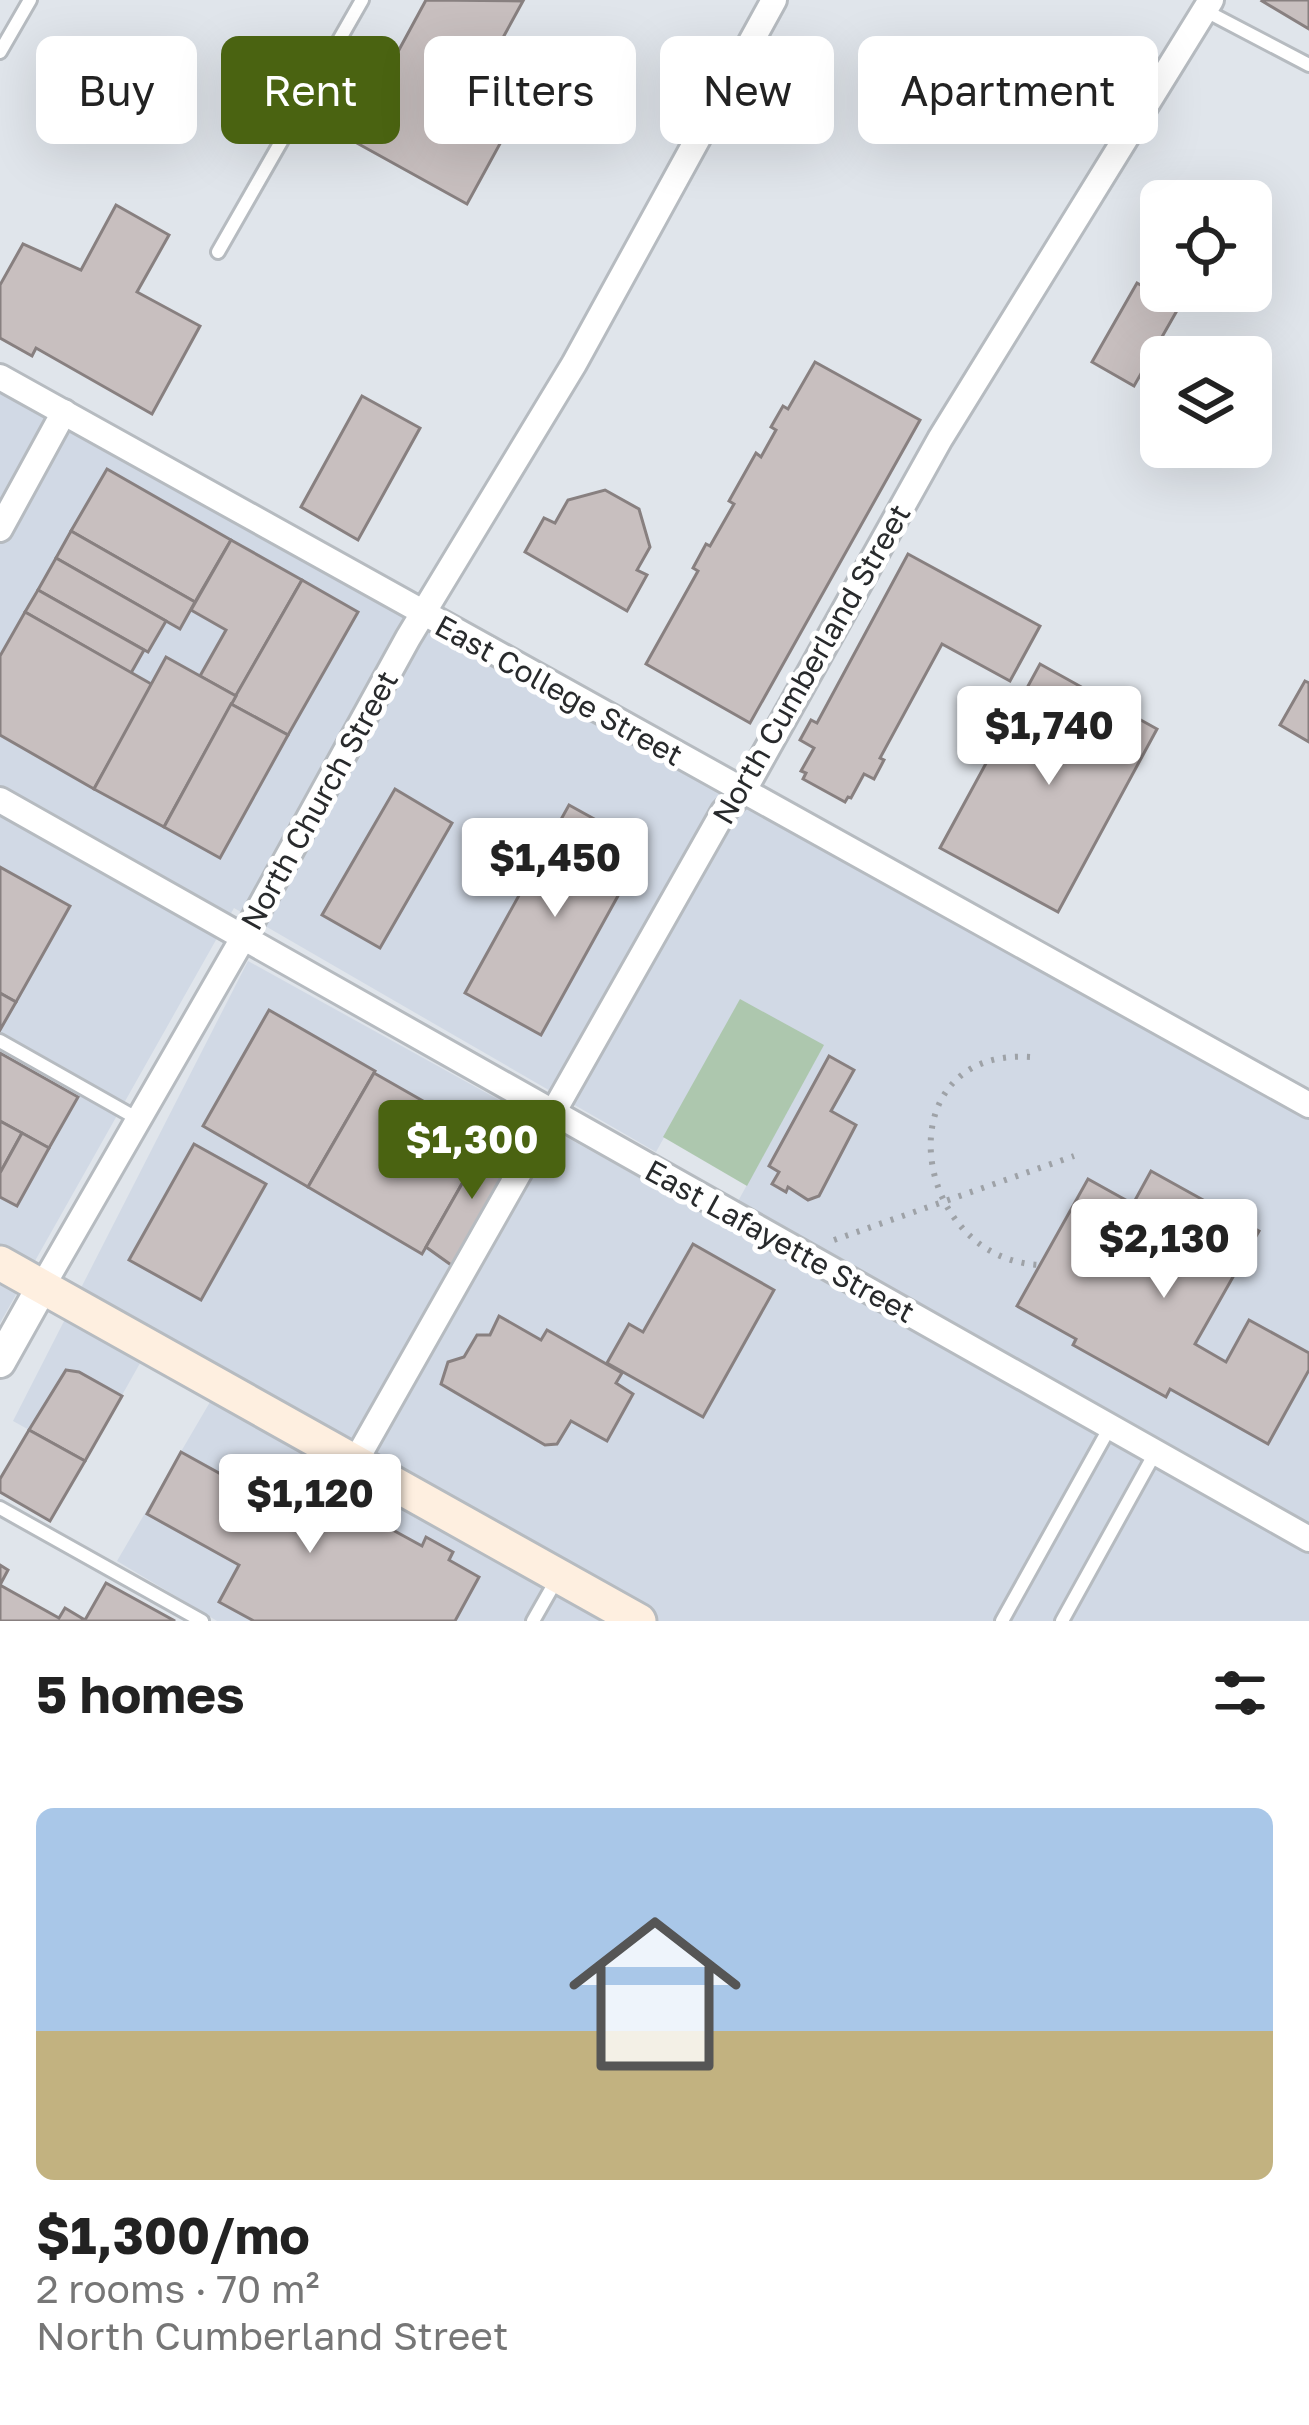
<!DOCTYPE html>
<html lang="en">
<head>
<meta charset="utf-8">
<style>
  :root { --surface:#fff; --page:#f2f2f2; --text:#222; --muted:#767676; --line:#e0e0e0; --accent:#4a6311 }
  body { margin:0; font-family:"Golos Text",sans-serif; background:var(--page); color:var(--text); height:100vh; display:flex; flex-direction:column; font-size:45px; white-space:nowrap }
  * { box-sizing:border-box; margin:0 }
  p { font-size:39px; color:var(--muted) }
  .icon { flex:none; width:66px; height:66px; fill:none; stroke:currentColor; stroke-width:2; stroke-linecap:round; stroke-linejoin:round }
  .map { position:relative; height:1621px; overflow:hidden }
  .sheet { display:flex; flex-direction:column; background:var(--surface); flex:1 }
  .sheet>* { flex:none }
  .banner { position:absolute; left:36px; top:36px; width:1239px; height:108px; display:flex; gap:24px }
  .fabs { position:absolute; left:1140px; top:180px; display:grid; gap:24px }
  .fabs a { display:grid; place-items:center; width:132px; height:132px; border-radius:18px; background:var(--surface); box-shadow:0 12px 48px #0002; font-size:60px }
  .price { position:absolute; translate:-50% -102px; padding:0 27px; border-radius:12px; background:#fff; color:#222; font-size:39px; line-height:78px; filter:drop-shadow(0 3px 6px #0008) }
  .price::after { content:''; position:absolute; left:50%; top:72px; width:36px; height:27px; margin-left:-18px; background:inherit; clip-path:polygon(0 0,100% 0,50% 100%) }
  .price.active { background:var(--accent); color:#fff }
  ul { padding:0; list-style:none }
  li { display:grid; align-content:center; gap:24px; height:636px; padding:0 36px }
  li+li { border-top:3px solid var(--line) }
  li span { display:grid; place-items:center; height:372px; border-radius:18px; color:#555 }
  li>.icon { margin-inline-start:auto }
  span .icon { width:216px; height:216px; fill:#fffc; stroke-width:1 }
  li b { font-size:51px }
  h2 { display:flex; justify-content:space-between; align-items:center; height:144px; padding:0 36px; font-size:51px }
  .tag { padding:0 42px; border-radius:18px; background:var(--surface); box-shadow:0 12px 48px #0002; font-size:42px; line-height:108px }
  .tag.active { background:var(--accent); color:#fff }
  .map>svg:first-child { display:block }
</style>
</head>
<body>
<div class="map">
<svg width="1309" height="1621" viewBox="0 0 1309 1621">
  <rect width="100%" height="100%" fill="#e0e5eb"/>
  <polygon fill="#d1d9e5" points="0,387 1309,1119 1309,1621 217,1621 117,1561 227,1373 157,1333 85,1461 13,1421 248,961 725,1225 823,1046 740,1000 656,1152 234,908 0,1323"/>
  <polygon fill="#adc7ae" points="740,999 824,1045 747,1186 663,1137"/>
  <g fill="#c8bfbf" stroke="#888080" stroke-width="3">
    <polygon points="426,0 523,1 488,65 471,56 466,66 525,98 467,204 346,137 364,105 368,107"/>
    <polygon points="1309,0 1309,29 1262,1 1263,0"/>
    <polygon points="116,205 169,235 137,292 200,326 152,414 36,348 32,356 0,338 0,285 23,244 81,270"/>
    <polygon points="1137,283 1179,307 1134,386 1092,362"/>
    <polygon points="815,362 920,420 750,723 646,664 698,571 693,568 706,544 710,546 734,504 729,501 756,453 761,457 776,430 771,427 783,406 788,409"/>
    <polygon points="362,396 420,428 358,540 301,507"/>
    <polygon points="107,469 231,540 195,602 71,531"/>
    <polygon points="605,490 639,509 650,547 637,570 647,575 627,611 525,552 544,518 555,523 568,500"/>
    <polygon points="71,531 195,602 180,629 56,558"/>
    <polygon points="231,540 302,580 236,696 200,676 226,630 191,610"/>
    <polygon points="908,554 1040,626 1010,681 942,644 880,758 884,760 874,779 864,774 851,798 848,797 845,802 803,779 806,773 801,771 814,748 800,740 811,720 817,723"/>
    <polygon points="56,558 166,621 148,652 38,590"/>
    <polygon points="302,580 358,612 288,735 231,704"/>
    <polygon points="38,590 144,650 131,673 25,612"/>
    <polygon points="25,612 153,685 94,789 0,735 0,656"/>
    <polygon points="166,657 236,696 164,827 94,789"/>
    <polygon points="1040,664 1157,729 1058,912 940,848"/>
    <polygon points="1305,681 1309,683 1309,742 1280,725"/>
    <polygon points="231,704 288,735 220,858 164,827"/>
    <polygon points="395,789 452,823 380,948 322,915"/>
    <polygon points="569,805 645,847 541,1035 465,993"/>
    <polygon points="0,867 70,906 16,1002 0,993"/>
    <polygon points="0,993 16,1002 0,1030"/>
    <polygon points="269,1010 375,1071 308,1187 203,1126"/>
    <polygon points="0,1053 78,1097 49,1148 0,1121"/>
    <polygon points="829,1056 854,1070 831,1111 856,1125 819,1196 808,1200 788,1187 786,1192 772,1184 779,1172 769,1166"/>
    <polygon points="374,1073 488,1138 422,1254 308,1187"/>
    <polygon points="0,1121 22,1133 0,1173"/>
    <polygon points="22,1133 49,1148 17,1206 0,1197 0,1173"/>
    <polygon points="488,1138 519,1155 454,1267 426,1247"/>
    <polygon points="194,1144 266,1184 201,1300 129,1260"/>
    <polygon points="1151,1171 1259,1231 1195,1344 1226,1362 1249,1320 1309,1353 1309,1370 1268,1444 1170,1389 1166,1397 1073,1345 1076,1339 1017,1306 1088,1179 1133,1204"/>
    <polygon points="693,1244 774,1290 703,1417 607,1363 629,1324 643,1332"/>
    <polygon points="499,1316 541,1340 547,1330 622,1373 616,1383 633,1394 607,1441 571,1421 557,1444 545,1445 441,1384 448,1362 464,1357 477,1335 490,1335"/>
    <polygon points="66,1370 79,1372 122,1396 85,1461 29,1430"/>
    <polygon points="29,1430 85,1461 50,1521 0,1492 0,1479"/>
    <polygon points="181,1452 311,1524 327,1494 422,1546 426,1537 453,1552 449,1560 479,1577 455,1621 254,1621 219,1602 239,1565 147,1514"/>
    <polygon points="0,1565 8,1570 0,1585 59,1618 65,1608 85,1620 106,1583 175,1621 0,1621"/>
  </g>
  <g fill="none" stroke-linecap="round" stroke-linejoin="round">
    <g stroke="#b6bbc0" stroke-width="18">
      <g id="service">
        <polyline points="1204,10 1309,65"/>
        <polyline points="0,52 30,0"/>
        <polyline points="218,252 362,0"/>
        <polyline points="0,1041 138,1119"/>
        <polyline points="0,1508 202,1621"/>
        <polyline points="533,1621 558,1577"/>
        <polyline points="1002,1621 1110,1427"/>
        <polyline points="1062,1621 1155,1453"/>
      </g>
    </g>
    <g stroke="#b6bbc0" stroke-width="30">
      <g id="minor">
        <polyline points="0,377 1309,1105"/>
        <polyline points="0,529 64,412"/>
        <polyline points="0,800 1309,1539"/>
        <polyline points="42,1287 243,938 408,638 574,364 774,0"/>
        <polyline points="355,1462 724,811 743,792 940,439 1211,0"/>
      </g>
    </g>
    <g stroke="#b6bbc0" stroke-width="36">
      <polyline id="tertiary" points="0,1362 42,1287"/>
    </g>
    <g stroke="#b6bbc0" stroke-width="39">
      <polyline id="secondary" points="0,1263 639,1621"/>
    </g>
    <g stroke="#9ea2a7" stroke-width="6" stroke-dasharray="3 9" stroke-linecap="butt">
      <path d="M1030,1057C883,1048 910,1259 1040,1265"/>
      <polyline points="834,1240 1074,1156"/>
    </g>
    <use href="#service" stroke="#fff" stroke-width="12"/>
    <use href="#minor" stroke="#fff" stroke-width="24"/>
    <use href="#tertiary" stroke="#fff" stroke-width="30"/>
    <use href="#secondary" stroke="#feefe0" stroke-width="33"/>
  </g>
  <g text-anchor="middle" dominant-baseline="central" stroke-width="10" stroke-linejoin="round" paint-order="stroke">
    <g font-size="30" fill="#282a2c" stroke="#fff">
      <text transform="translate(811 664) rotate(-60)">North Cumberland Street</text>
      <text transform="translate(559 690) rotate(29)">East College Street</text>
      <text transform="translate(319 800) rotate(-61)">North Church Street</text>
      <text transform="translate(780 1241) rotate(29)">East Lafayette Street</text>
    </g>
  </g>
</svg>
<div class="fabs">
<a><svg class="icon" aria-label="locate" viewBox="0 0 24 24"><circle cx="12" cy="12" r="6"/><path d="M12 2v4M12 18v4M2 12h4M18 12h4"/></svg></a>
<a><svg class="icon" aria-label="layers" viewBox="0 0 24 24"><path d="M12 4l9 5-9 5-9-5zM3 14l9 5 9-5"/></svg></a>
</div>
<b class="price" style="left:1049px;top:788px">$1,740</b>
<b class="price" style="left:555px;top:920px">$1,450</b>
<b class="price active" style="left:472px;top:1202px">$1,300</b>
<b class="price" style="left:1164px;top:1301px">$2,130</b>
<b class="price" style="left:310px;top:1556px">$1,120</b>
<div class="banner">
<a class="tag">Buy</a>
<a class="tag active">Rent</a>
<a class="tag">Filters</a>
<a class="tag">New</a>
<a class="tag">Apartment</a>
</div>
</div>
<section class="sheet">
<h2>5 homes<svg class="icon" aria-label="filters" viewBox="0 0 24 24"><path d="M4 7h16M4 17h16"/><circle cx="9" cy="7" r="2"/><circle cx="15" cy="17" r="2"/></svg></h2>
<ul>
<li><span style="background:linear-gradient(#a9c7e8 60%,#c2b280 0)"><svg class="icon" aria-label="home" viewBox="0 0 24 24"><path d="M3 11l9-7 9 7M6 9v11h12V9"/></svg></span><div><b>$1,300/mo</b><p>2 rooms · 70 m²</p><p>North Cumberland Street</p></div></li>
</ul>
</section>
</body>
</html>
